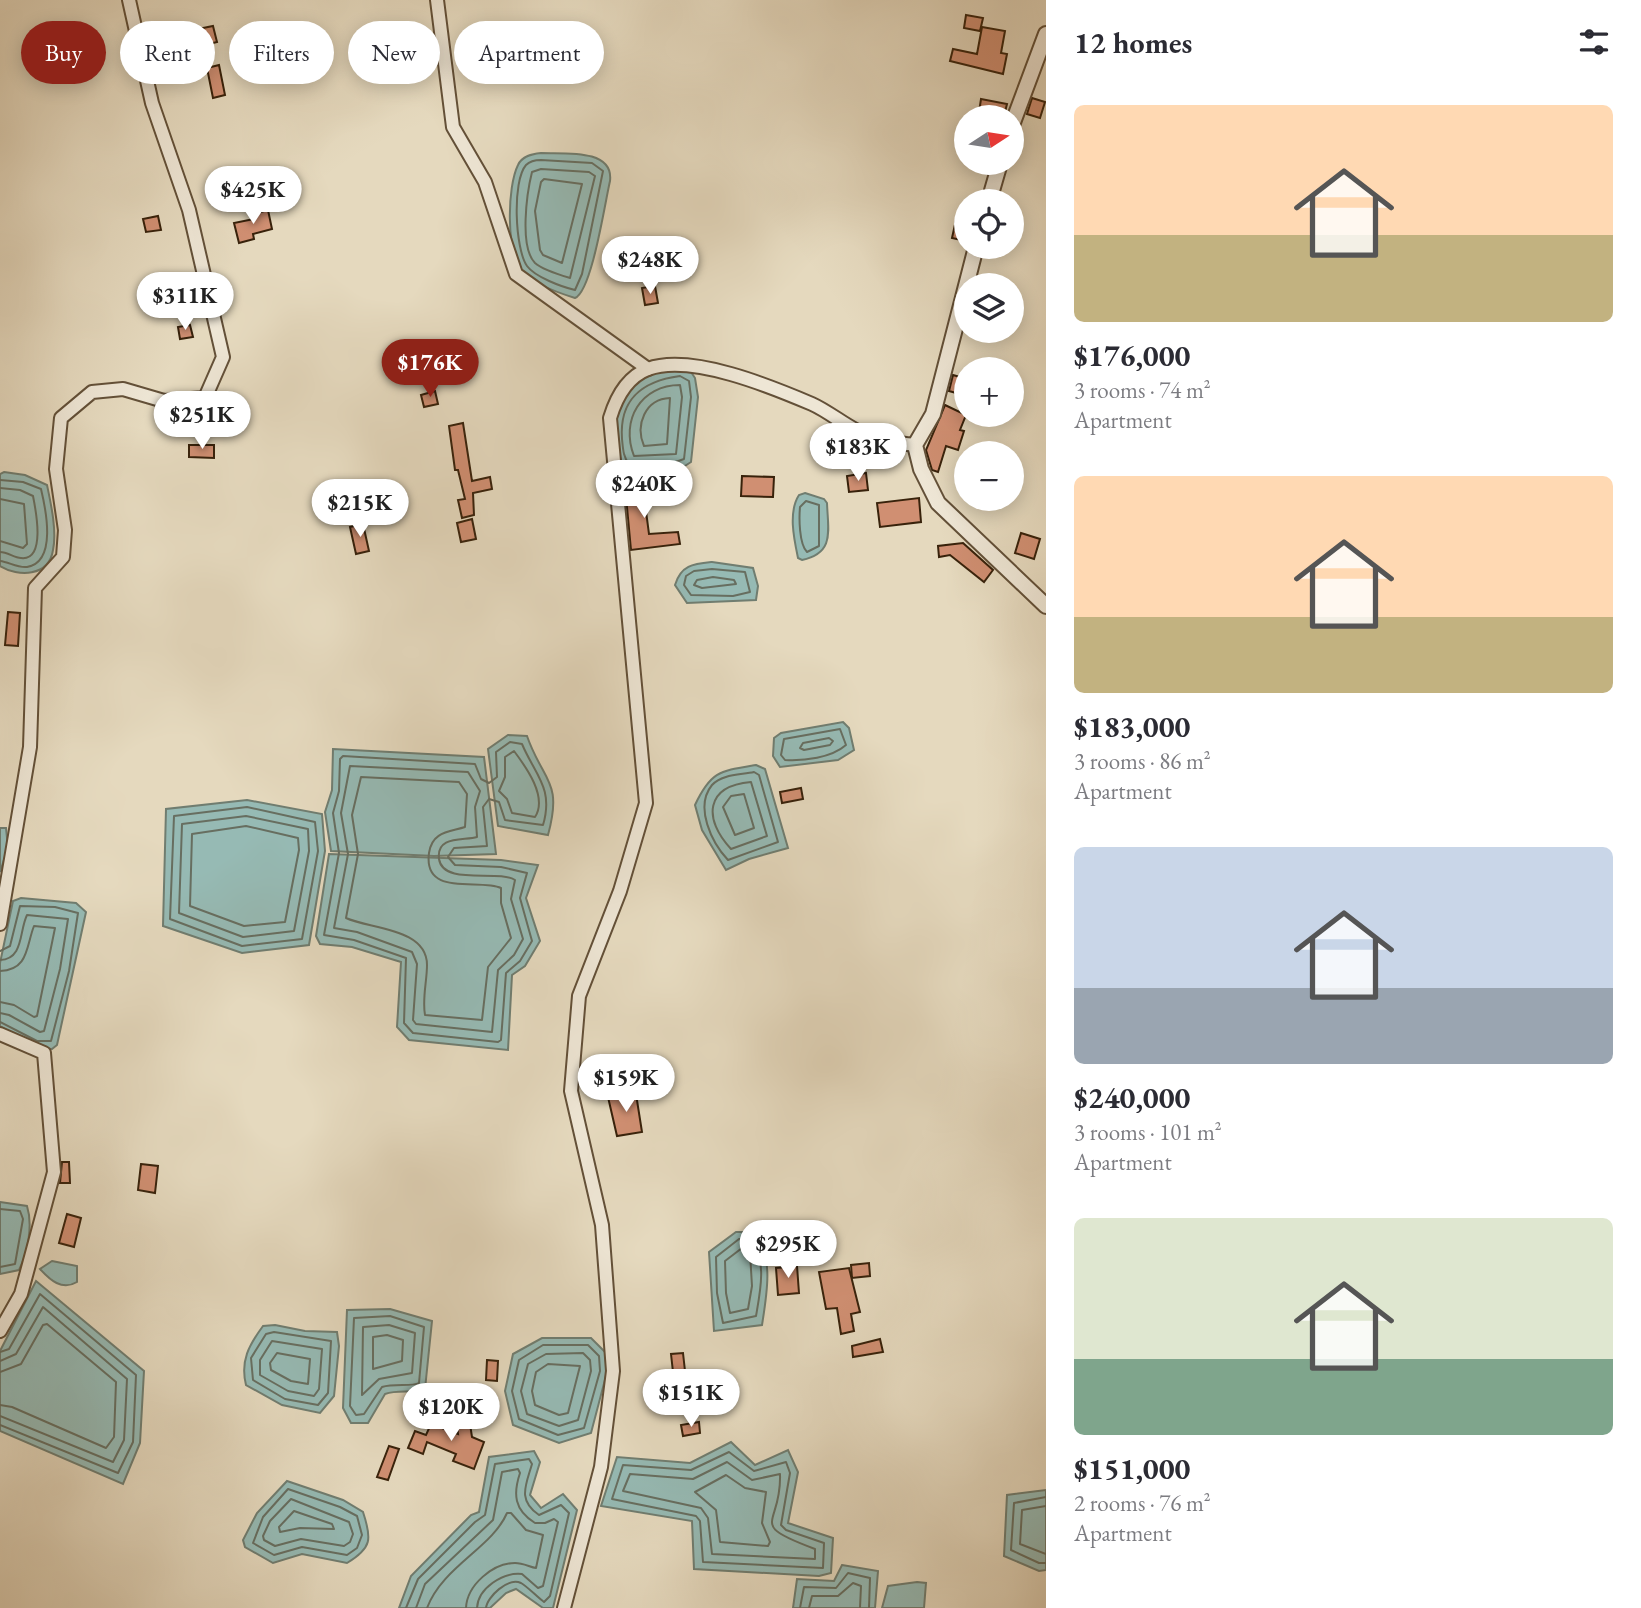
<!DOCTYPE html>
<html lang="en">
<head>
<meta charset="utf-8">
<style>
  :root { --surface:#fff; --page:#f7f7f7; --text:#2b2b33; --muted:#7c7c81; --accent:#8f2418 }
  body { margin:0; font-family:"EB Garamond",serif; background:var(--page); color:var(--text); height:100vh; display:flex; flex-direction:column; font-size:26px; white-space:nowrap }
  * { box-sizing:border-box; margin:0 }
  p { font-size:23px; color:var(--muted) }
  .icon { flex:none; width:38px; height:38px; fill:none; stroke:currentColor; stroke-width:2; stroke-linecap:round; stroke-linejoin:round }
  .map { position:relative; flex:1; overflow:hidden }
  .side { display:flex; flex-direction:column; background:var(--surface); width:595px }
  .side>* { flex:none }
  .hud { position:absolute; left:21px; top:21px; width:665px; height:63px; display:flex; gap:14px }
  .needle { width:46px; rotate:78deg }
  .tools { position:absolute; left:954px; top:105px; display:grid; gap:14px }
  .tools a { display:grid; place-items:center; width:70px; height:70px; border-radius:50%; background:var(--surface); box-shadow:0 4px 18px #0003; font-size:35px }
  .price { position:absolute; translate:-50% -60px; padding:0 16px; border-radius:24px; background:#fff; color:#222; font-size:23px; line-height:46px; filter:drop-shadow(0 2px 4px #0008) }
  .price::after { content:''; position:absolute; left:50%; top:42px; width:21px; height:16px; margin-left:-10px; background:inherit; clip-path:polygon(0 0,100% 0,50% 100%) }
  .price.current { background:var(--accent); color:#fff }
  ul { padding:0; list-style:none }
  li { display:grid; align-content:center; gap:14px; height:371px; padding:0 28px }
  li span { display:grid; place-items:center; height:217px; border-radius:10px; color:#555 }
  li>.icon { margin-inline-start:auto }
  span .icon { width:126px; height:126px; fill:#fffc; stroke-width:1 }
  li b { font-size:30px }
  h2 { display:flex; justify-content:space-between; align-items:center; height:84px; padding:0 28px; font-size:30px }
  .tag { padding:0 24px; border-radius:32px; background:var(--surface); box-shadow:0 4px 18px #0003; font-size:24px; line-height:63px }
  .tag.current { background:var(--accent); color:#fff }
  main { display:flex; flex:1; min-height:0 }
  .map>svg:first-child { display:block }
</style>
</head>
<body>
<main>
<div class="map">
<svg width="1046" height="1608" viewBox="0 0 1046 1608">
  <rect width="100%" height="100%" fill="#e5d9be"/>
  <filter id="stains"><feTurbulence type="fractalNoise" baseFrequency=".00286" numOctaves="4"/><feColorMatrix values="0 0 0 0 .2 0 0 0 0 .09 0 0 0 0 .02 0 0 0 .5 -.17"/></filter>
  <radialGradient id="worn" r=".72"><stop offset=".6" stop-color="#630" stop-opacity="0"/><stop offset="1" stop-color="#630" stop-opacity=".3"/></radialGradient>
  <g fill="#96bab4" stroke="#707d70" stroke-width="2">
    <path d="M541,153C563,154 614,148 610,181C605,202 592,291 575,298C559,293 532,284 522,271C506,252 507,187 518,165C522,156 532,154 541,153Z"/>
    <path d="M681,368L691,372L695,378L698,397L691,462L677,471H627C600,451 618,393 643,378C654,371 669,371 681,368Z"/>
    <path d="M4,472L25,475L47,485C51,504 57,531 53,550C49,577 18,577 0,566V474Z"/>
    <path d="M805,493L824,499L827,503C828,531 835,553 802,560L798,558C794,539 788,512 799,495Z"/>
    <path d="M712,562L753,568L758,586L756,600L687,603L675,585C681,565 693,564 712,562Z"/>
    <polygon points="843,722 849,728 854,750 838,760 780,767 773,756 774,738 781,733"/>
    <path d="M508,735L527,736C543,782 563,780 548,835L498,826L488,749Z"/>
    <polygon points="333,749 484,757 496,854 434,856 331,851 325,812 332,790"/>
    <path d="M756,765L765,769L788,848L749,859L726,870L702,830L695,805C711,771 720,771 756,765Z"/>
    <polygon points="247,800 322,814 325,851 309,945 242,953 163,926 166,809"/>
    <polygon points="0,828 6,828 8,848 0,872"/>
    <polygon points="329,854 501,860 538,865 526,898 540,941 525,966 512,975 508,1050 409,1040 397,1027 401,962 352,947 320,944 316,936"/>
    <polygon points="21,898 76,903 86,912 57,1045 52,1049 36,1048 0,1026 0,963 13,901"/>
    <path d="M0,1202L27,1206C33,1225 28,1252 19,1270L0,1274Z"/>
    <path d="M736,1232H757C773,1261 767,1293 762,1325L714,1331L709,1252Z"/>
    <path d="M52,1261L77,1266V1282C62,1291 50,1280 40,1269Z"/>
    <polygon points="36,1281 144,1371 140,1443 123,1484 0,1431 0,1351"/>
    <path d="M390,1309L432,1321L425,1389C411,1394 399,1389 385,1394L368,1423H351L343,1408L347,1310Z"/>
    <path d="M275,1325L305,1331L337,1332L339,1346L334,1396L320,1413L282,1405L246,1385C240,1361 249,1345 263,1326Z"/>
    <polygon points="542,1338 591,1338 606,1353 607,1372 591,1433 559,1443 513,1425 505,1391 513,1354"/>
    <polygon points="731,1442 755,1465 788,1450 798,1472 788,1523 833,1538 831,1573 819,1576 694,1569 692,1521 601,1506 617,1457 690,1463"/>
    <polygon points="534,1451 540,1462 530,1495 541,1508 563,1494 577,1510 553,1608 543,1608 516,1589 506,1593 490,1608 399,1608 411,1576 471,1515 479,1512 489,1457"/>
    <path d="M287,1481L343,1500L363,1512C372,1539 372,1548 347,1563L302,1554L273,1563L245,1547L243,1540L257,1513Z"/>
    <polygon points="1046,1490 1046,1570 1039,1571 1004,1556 1007,1495"/>
    <polygon points="842,1565 878,1571 875,1608 793,1608 797,1579 834,1581"/>
    <polygon points="917,1582 926,1583 924,1608 882,1608 888,1586"/>
  </g>
  <g fill="none" stroke-linecap="round" stroke-linejoin="round">
    <g stroke="#676e60" stroke-width="2">
      <path d="M541,160L592,163L603,171L582,274L575,290C562,287 535,277 527,266C515,249 512,181 526,165C530,161 535,160 541,160Z"/>
      <path d="M541,169L589,172L595,176L570,278C560,275 543,270 535,263C519,247 527,192 532,172Z"/>
      <polygon points="544,179 582,184 562,263 543,255 540,250 535,211 541,182"/>
      <path d="M680,376L689,381L691,397L684,459L667,465L629,464C623,457 623,448 622,439C619,398 643,381 680,376Z"/>
      <path d="M680,385L682,397L676,454L634,456C620,420 641,385 680,385Z"/>
      <path d="M670,398L667,444L644,446C635,425 645,399 670,398Z"/>
      <path d="M0,480L23,482L41,489C46,510 57,562 27,567C17,568 9,562 0,561"/>
      <path d="M0,488L20,490L33,496C36,511 46,561 21,558C14,558 8,552 0,552"/>
      <polyline points="0,499 24,504 27,544 23,548 0,541"/>
      <path d="M806,501L819,505V546L807,552C799,544 799,518 800,507Z"/>
      <polygon points="712,569 745,572 750,592 733,596 691,595 684,585 686,576 694,571"/>
      <polygon points="713,577 734,580 736,584 702,588 694,585 697,580"/>
      <path d="M840,729L846,745C831,758 804,761 785,760L781,755L784,739Z"/>
      <polygon points="829,738 833,741 830,745 804,750 800,748 803,743"/>
      <path d="M510,742L522,744C535,775 554,788 543,825L505,820L499,802L489,799L483,807L487,846L454,848L448,857L455,865L501,867L527,873L520,898L532,941L520,961L506,973L501,1040L498,1042L413,1033L404,1023L406,958L354,940L324,935L339,853L333,813L339,791L340,759L343,756L475,764L481,779L489,783L497,777L496,752Z"/>
      <path d="M514,751C526,767 548,797 535,817L512,813L507,799L499,791L505,777V757Z"/>
      <path d="M350,766L468,772L480,791L475,807L477,837C464,841 436,835 439,859C443,886 498,869 515,880L511,899L523,939L514,955L498,970L492,1032L416,1024L413,1020L417,964L412,952L357,932L334,928L348,854L341,813Z"/>
      <path d="M754,772L759,775L778,842L728,860C712,843 694,807 712,785C722,774 741,775 754,772Z"/>
      <path d="M361,777L459,782L467,794L465,827C450,832 432,831 429,853C423,898 480,878 501,888V903L511,938L488,967L482,1020L425,1015C422,999 427,981 427,965C427,928 370,929 346,918L358,854L352,815Z"/>
      <path d="M751,782L767,836L731,849C703,819 705,786 751,782Z"/>
      <polygon points="744,794 754,828 735,835 723,807 731,796"/>
      <polygon points="247,807 315,822 318,851 302,939 242,946 170,919 174,816"/>
      <polygon points="246,816 308,829 309,851 294,931 243,937 179,913 182,824"/>
      <polygon points="246,826 298,838 299,850 285,922 244,926 190,906 192,834"/>
      <polyline points="0,951 10,946 20,906 55,907 78,913 69,971 51,1041 37,1041 0,1022"/>
      <path d="M0,960C24,959 19,931 27,915L68,919L60,969L44,1031L40,1032L9,1015L0,1013"/>
      <path d="M0,971C29,970 26,946 34,926L55,928L37,1016L34,1017L14,1005L0,1002"/>
      <polyline points="0,1209 20,1211 23,1219 15,1264 0,1267"/>
      <path d="M739,1239L752,1240C767,1260 760,1293 756,1316L723,1323L717,1293L716,1257Z"/>
      <polygon points="742,1248 750,1253 752,1286 748,1309 730,1313 726,1293 725,1261"/>
      <path d="M390,1316L424,1327L419,1383C412,1387 394,1383 382,1387L364,1414L356,1415L350,1406L354,1318Z"/>
      <polygon points="389,1325 415,1333 412,1373 379,1379 362,1395 363,1327"/>
      <polygon points="274,1332 331,1341 328,1393 318,1405 285,1399 253,1380 251,1358 266,1334"/>
      <polygon points="387,1335 403,1340 402,1361 373,1369 373,1337"/>
      <polygon points="272,1341 322,1349 319,1389 314,1396 288,1391 260,1375 260,1360"/>
      <polygon points="543,1345 588,1345 599,1356 600,1371 584,1428 558,1435 519,1419 512,1391 519,1360"/>
      <polyline points="0,1352 9,1349 40,1294 136,1375 133,1442 118,1473 0,1425"/>
      <polygon points="277,1353 310,1359 308,1384 291,1381 271,1370 270,1363"/>
      <polygon points="583,1353 590,1360 591,1371 578,1420 559,1426 527,1414 521,1391 528,1364 546,1354"/>
      <polyline points="0,1361 16,1354 43,1307 127,1379 124,1440 113,1462 0,1416"/>
      <polygon points="548,1364 580,1366 568,1413 559,1415 535,1405 532,1391 536,1372"/>
      <polyline points="0,1372 21,1364 43,1325 47,1324 116,1382 114,1437 106,1448 12,1407 0,1405"/>
      <polygon points="729,1452 754,1471 786,1462 790,1473 781,1525 786,1530 824,1543 823,1568 703,1562 700,1521 696,1516 612,1499 623,1465 691,1470"/>
      <path d="M727,1462L752,1480L780,1474C782,1527 745,1523 815,1549V1559L712,1554L708,1518L701,1508L623,1491L630,1474L693,1479Z"/>
      <polygon points="726,1475 745,1488 766,1492 762,1523 770,1542 768,1546 720,1542 716,1510 695,1492"/>
      <polygon points="288,1489 340,1507 357,1516 362,1535 357,1548 347,1555 302,1547 274,1555 253,1543 263,1517"/>
      <polyline points="1046,1497 1014,1503 1011,1550 1039,1563 1046,1563"/>
      <polygon points="291,1499 349,1522 353,1534 350,1542 344,1546 301,1539 275,1546 264,1540 263,1536 270,1521"/>
      <polyline points="1046,1506 1022,1510 1020,1544 1046,1554"/>
      <polygon points="294,1511 332,1524 334,1529 300,1528 280,1532 279,1527"/>
      <path d="M406,1608L418,1579L475,1522L485,1515L495,1464L529,1459L532,1464C526,1485 517,1500 539,1515L561,1505L569,1513L550,1596L544,1602C537,1597 528,1587 521,1583C508,1577 487,1597 486,1608"/>
      <path d="M416,1608L425,1584L493,1520L502,1472L518,1469L520,1473C513,1494 514,1510 535,1523H545L554,1519L558,1522L543,1586L538,1588L522,1574C503,1572 478,1588 477,1608"/>
      <path d="M427,1608C443,1566 492,1548 507,1513H511L526,1530L543,1535L536,1568C530,1567 523,1563 515,1563C493,1563 467,1585 466,1608"/>
      <polyline points="800,1608 804,1587 836,1588 848,1573 870,1578 869,1608"/>
      <polyline points="809,1608 812,1596 838,1596 853,1583 861,1586 860,1608"/>
    </g>
  </g>
  <g fill="#d08f72" stroke="#38220b" stroke-width="2">
    <polygon points="966,15 983,18 980,31 964,28"/>
    <polygon points="213,26 217,42 201,46 198,29"/>
    <polygon points="982,27 1005,31 1001,53 1007,54 1003,74 950,61 953,49 977,54"/>
    <polygon points="219,65 225,95 213,98 207,68"/>
    <polygon points="1032,98 1045,102 1040,118 1027,114"/>
    <polygon points="981,99 1007,104 1004,116 979,112"/>
    <polygon points="268,210 272,229 253,234 254,239 239,243 234,223 254,219 253,214"/>
    <polygon points="158,216 161,230 146,232 143,219"/>
    <polygon points="956,220 966,222 966,241 952,238"/>
    <polygon points="655,286 658,303 645,305 642,288"/>
    <polygon points="190,325 193,337 180,339 178,327"/>
    <polygon points="447,341 455,378 440,381 430,344"/>
    <polygon points="953,375 960,377 956,393 949,391"/>
    <polygon points="435,391 438,404 424,407 421,395"/>
    <polygon points="945,405 966,415 960,430 964,431 958,450 946,446 938,472 932,470 926,450"/>
    <polygon points="463,423 472,481 490,477 492,489 473,493 474,515 462,518 458,500 465,499 458,470 455,470 449,426"/>
    <polygon points="189,445 214,445 214,458 189,457"/>
    <polygon points="866,473 868,490 849,492 847,476"/>
    <polygon points="742,476 774,477 773,497 741,496"/>
    <polygon points="654,481 656,494 644,496 649,534 678,532 680,544 631,550 625,486"/>
    <polygon points="919,498 921,522 880,527 877,503"/>
    <polygon points="472,519 476,539 461,542 457,523"/>
    <polygon points="363,524 369,551 356,554 350,527"/>
    <polygon points="1021,533 1040,539 1034,559 1015,553"/>
    <polygon points="963,543 993,570 984,582 950,555 939,557 938,546"/>
    <polygon points="8,612 20,613 18,646 5,645"/>
    <polygon points="801,788 803,799 782,803 780,792"/>
    <polygon points="623,1094 636,1094 642,1132 617,1136 608,1097"/>
    <polygon points="62,1162 69,1162 70,1183 60,1183"/>
    <polygon points="141,1164 158,1166 155,1193 138,1190"/>
    <polygon points="67,1214 81,1218 74,1247 59,1243"/>
    <polygon points="869,1263 870,1276 852,1278 851,1265"/>
    <polygon points="797,1266 799,1293 778,1295 776,1268"/>
    <polygon points="849,1268 860,1312 851,1314 854,1331 841,1334 837,1308 826,1309 819,1272"/>
    <polygon points="880,1339 883,1352 853,1357 852,1346"/>
    <polygon points="683,1353 685,1371 673,1372 671,1354"/>
    <polygon points="487,1360 498,1361 497,1381 486,1380"/>
    <polygon points="699,1422 700,1433 683,1436 681,1425"/>
    <polygon points="431,1424 458,1434 457,1426 470,1424 472,1437 484,1442 474,1469 453,1461 456,1454 427,1442 423,1454 408,1448 415,1431 426,1435"/>
    <polygon points="389,1446 399,1449 388,1480 377,1477"/>
  </g>
  <g fill="none" stroke-linecap="round" stroke-linejoin="round">
    <g stroke="#635038" stroke-width="16">
      <g id="minor">
        <polyline points="437,0 453,127 485,182 516,274 648,369"/>
        <polyline points="0,924 30,747 35,588 63,557 65,530 56,469 61,418 92,392 123,389 164,401 205,398 223,357 189,210 152,103 129,0"/>
        <polyline points="0,1034 44,1053 54,1172 21,1294 0,1331"/>
        <path d="M564,1608L601,1467L613,1371L602,1225L571,1091L579,996L620,891L646,803L610,418C616,398 627,377 648,369C691,353 772,387 812,404C832,413 851,431 873,438C886,442 901,443 915,445"/>
      </g>
    </g>
    <g stroke="#635038" stroke-width="18">
      <g id="tertiary">
        <polyline points="1012,125 1046,34"/>
        <polyline points="989,201 1000,163"/>
        <polyline points="976,247 933,414 915,445 921,469 938,503 1046,606"/>
      </g>
    </g>
    <use href="#minor" stroke="#eee6d5" stroke-width="12"/>
    <use href="#tertiary" stroke="#eee6d5" stroke-width="14"/>
  </g>
  <rect width="100%" height="100%" filter="url(#stains)"/>
  <rect width="100%" height="100%" fill="url(#worn)"/>
</svg>
<div class="tools">
<a><svg class="needle" viewBox="-14 -14 28 28"><path d="M0-13l5 13h-10z" fill="#e53935"/><path d="M0 13l5-13h-10z" fill="#7c7c81"/></svg></a>
<a><svg class="icon" aria-label="locate" viewBox="0 0 24 24"><circle cx="12" cy="12" r="6"/><path d="M12 2v4M12 18v4M2 12h4M18 12h4"/></svg></a>
<a><svg class="icon" aria-label="layers" viewBox="0 0 24 24"><path d="M12 4l9 5-9 5-9-5zM3 14l9 5 9-5"/></svg></a>
<a>+</a>
<a>−</a>
</div>
<b class="price" style="left:253px;top:226px">$425K</b>
<b class="price" style="left:650px;top:296px">$248K</b>
<b class="price" style="left:185px;top:332px">$311K</b>
<b class="price current" style="left:430px;top:399px">$176K</b>
<b class="price" style="left:202px;top:451px">$251K</b>
<b class="price" style="left:858px;top:483px">$183K</b>
<b class="price" style="left:644px;top:520px">$240K</b>
<b class="price" style="left:360px;top:539px">$215K</b>
<b class="price" style="left:626px;top:1114px">$159K</b>
<b class="price" style="left:788px;top:1280px">$295K</b>
<b class="price" style="left:691px;top:1429px">$151K</b>
<b class="price" style="left:451px;top:1443px">$120K</b>
<div class="hud">
<a class="tag current">Buy</a>
<a class="tag">Rent</a>
<a class="tag">Filters</a>
<a class="tag">New</a>
<a class="tag">Apartment</a>
</div>
</div>
<section class="side">
<h2>12 homes<svg class="icon" aria-label="filters" viewBox="0 0 24 24"><path d="M4 7h16M4 17h16"/><circle cx="9" cy="7" r="2"/><circle cx="15" cy="17" r="2"/></svg></h2>
<ul>
<li><span style="background:linear-gradient(#ffd9b3 60%,#c2b280 0)"><svg class="icon" aria-label="home" viewBox="0 0 24 24"><path d="M3 11l9-7 9 7M6 9v11h12V9"/></svg></span><div><b>$176,000</b><p>3 rooms · 74 m²</p><p>Apartment</p></div></li>
<li><span style="background:linear-gradient(#ffd9b3 65%,#c2b280 0)"><svg class="icon" aria-label="home" viewBox="0 0 24 24"><path d="M3 11l9-7 9 7M6 9v11h12V9"/></svg></span><div><b>$183,000</b><p>3 rooms · 86 m²</p><p>Apartment</p></div></li>
<li><span style="background:linear-gradient(#c9d6e8 65%,#9aa5b1 0)"><svg class="icon" aria-label="home" viewBox="0 0 24 24"><path d="M3 11l9-7 9 7M6 9v11h12V9"/></svg></span><div><b>$240,000</b><p>3 rooms · 101 m²</p><p>Apartment</p></div></li>
<li><span style="background:linear-gradient(#dfe7d0 65%,#7fa58c 0)"><svg class="icon" aria-label="home" viewBox="0 0 24 24"><path d="M3 11l9-7 9 7M6 9v11h12V9"/></svg></span><div><b>$151,000</b><p>2 rooms · 76 m²</p><p>Apartment</p></div></li>
</ul>
</section>
</main>
</body>
</html>
